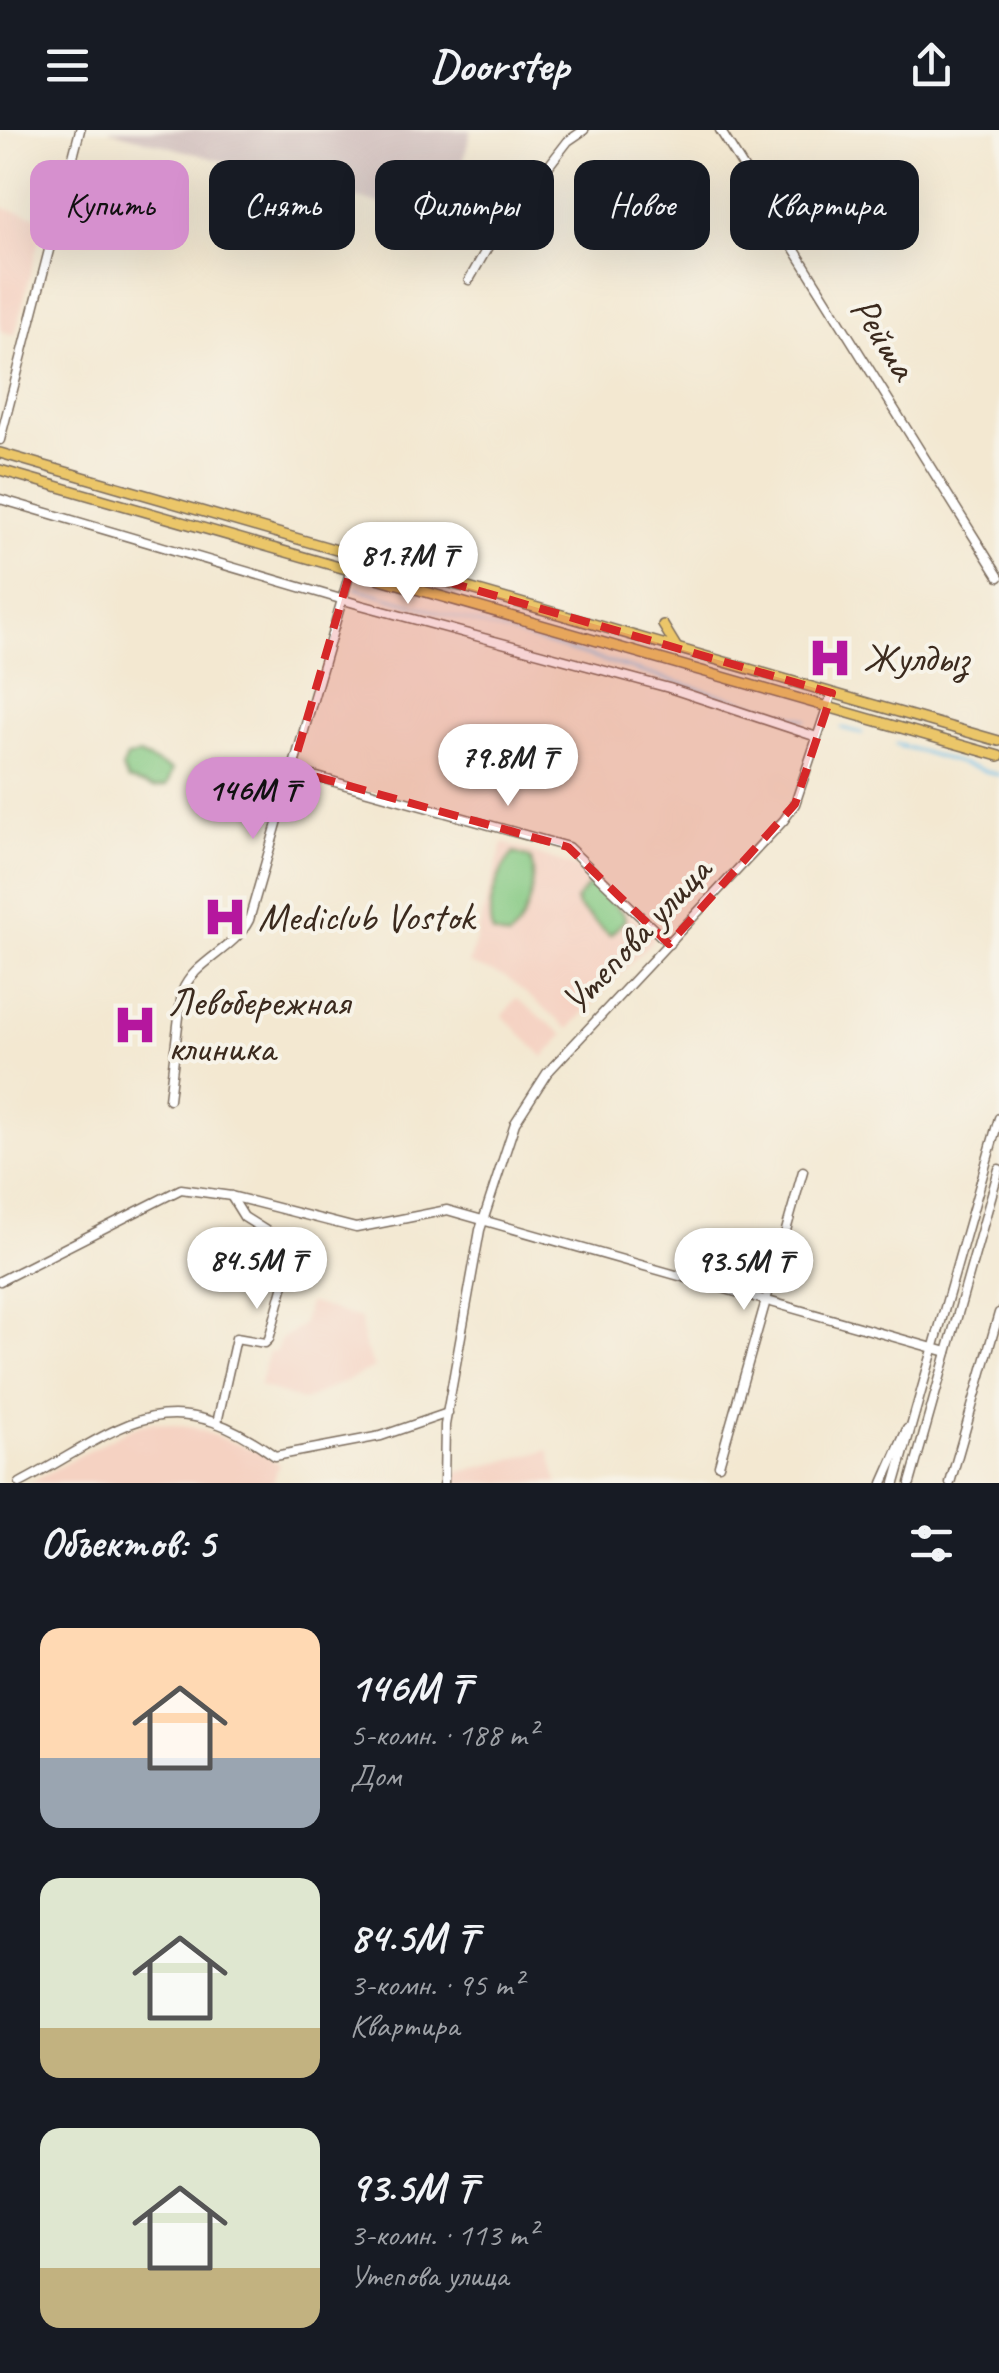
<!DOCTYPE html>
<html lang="ru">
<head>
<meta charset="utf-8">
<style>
  :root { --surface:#171b24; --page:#242831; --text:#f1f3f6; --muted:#9ea1a6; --accent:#d690ce }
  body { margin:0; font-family:Caveat,sans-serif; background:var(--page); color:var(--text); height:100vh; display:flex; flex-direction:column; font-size:38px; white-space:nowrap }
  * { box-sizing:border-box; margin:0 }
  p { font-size:32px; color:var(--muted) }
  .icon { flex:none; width:55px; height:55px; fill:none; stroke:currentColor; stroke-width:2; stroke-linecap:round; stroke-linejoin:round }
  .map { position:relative; height:1353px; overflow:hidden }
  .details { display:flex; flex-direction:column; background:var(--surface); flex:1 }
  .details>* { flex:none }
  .guide { position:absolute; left:30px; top:30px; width:940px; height:90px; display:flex; gap:20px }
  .price { position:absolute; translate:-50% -85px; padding:0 22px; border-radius:35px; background:#fff; color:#222; font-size:32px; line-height:65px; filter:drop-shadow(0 2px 5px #0008) }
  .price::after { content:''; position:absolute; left:50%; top:60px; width:30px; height:22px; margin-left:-15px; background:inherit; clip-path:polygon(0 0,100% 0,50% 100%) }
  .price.active { background:var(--accent); color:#111 }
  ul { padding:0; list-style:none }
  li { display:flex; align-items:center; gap:30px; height:250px; padding:0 40px }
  li span { display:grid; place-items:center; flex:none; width:280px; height:200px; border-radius:20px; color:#555 }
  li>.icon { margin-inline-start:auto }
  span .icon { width:120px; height:120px; fill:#fffc; stroke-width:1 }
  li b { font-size:42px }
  h2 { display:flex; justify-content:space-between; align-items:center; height:120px; padding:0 40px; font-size:42px }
  .tag { padding:0 35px; border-radius:20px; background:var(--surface); box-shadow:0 10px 40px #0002; font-size:35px; line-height:90px }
  .tag.active { background:var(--accent); color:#111 }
  header { display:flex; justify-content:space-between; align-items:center; height:130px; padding:0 40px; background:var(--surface); font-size:45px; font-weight:700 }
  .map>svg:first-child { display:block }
</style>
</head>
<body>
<header><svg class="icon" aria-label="menu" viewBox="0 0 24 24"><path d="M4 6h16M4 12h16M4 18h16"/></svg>Doorstep<svg class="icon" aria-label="share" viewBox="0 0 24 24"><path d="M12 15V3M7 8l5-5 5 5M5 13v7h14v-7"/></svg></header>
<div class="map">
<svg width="999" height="1353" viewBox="0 0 999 1353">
  <rect width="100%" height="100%" fill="#f7f3e8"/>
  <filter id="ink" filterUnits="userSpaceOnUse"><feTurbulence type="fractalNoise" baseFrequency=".01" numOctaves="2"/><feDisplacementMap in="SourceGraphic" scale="20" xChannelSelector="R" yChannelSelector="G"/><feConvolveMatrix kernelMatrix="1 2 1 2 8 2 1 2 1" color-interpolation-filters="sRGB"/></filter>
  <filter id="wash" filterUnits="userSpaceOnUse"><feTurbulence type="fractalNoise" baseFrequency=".0048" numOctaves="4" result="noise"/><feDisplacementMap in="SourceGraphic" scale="40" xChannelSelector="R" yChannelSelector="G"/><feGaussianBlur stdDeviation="2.25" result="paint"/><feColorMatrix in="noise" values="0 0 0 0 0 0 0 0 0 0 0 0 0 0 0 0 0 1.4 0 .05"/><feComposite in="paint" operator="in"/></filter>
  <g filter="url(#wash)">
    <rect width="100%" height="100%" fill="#f3e8d1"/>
    <g fill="#f5d2c2">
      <polygon points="0,77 44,88 15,205 0,201"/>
      <polygon points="503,713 584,740 655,807 569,899 506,847 469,834"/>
      <polygon points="516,868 564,905 544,927 503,886"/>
      <polygon points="309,1172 361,1189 363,1213 374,1238 303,1271 259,1256 269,1222 275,1223 281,1209 302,1195"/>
      <polygon points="154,1292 194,1298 267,1325 279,1334 273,1353 29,1353 131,1298"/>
      <polygon points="549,1320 558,1353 457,1353 456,1343"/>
    </g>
    <polygon fill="#d1bfbd" points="109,0 471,0 448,93"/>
    <g fill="#85c983" stroke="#607a50" stroke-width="2.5">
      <polygon points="139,625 172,640 167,656 154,658 128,650 122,639 127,627"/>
      <path d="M514,723L530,728C539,748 526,795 508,808L493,803C484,782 498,739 514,723Z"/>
      <polygon points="588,756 594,756 624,784 625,790 610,805 578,777 576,770"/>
    </g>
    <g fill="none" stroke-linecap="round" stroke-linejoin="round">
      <g stroke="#6ec0ea" stroke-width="2.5">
        <polyline points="356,458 806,590"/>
        <polyline points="842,598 862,603"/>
        <polyline points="896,614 999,645"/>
      </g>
    </g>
  </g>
  <g filter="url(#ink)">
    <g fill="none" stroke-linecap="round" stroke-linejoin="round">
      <g stroke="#7b6c5d" stroke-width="11">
        <g id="minor">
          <polyline points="720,0 999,447"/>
          <polyline points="469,150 493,108 568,11 584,0"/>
          <polyline points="0,310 80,0"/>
          <polyline points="0,369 361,475 669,558 817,607"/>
          <polyline points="292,640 568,717 669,814"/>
          <path d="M169,969L182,862C194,831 234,820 249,790L355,425"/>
          <polyline points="0,1151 181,1059 231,1066 356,1098 447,1080 947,1222"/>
          <polyline points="217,1293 236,1208 265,1213 269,1209 292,1125 290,1116 244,1087 231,1066"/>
          <polyline points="719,1335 803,1041"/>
          <path d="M20,1353C121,1300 164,1245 275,1326L381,1306L448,1283"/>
          <polyline points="444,1353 445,1295 480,1100 515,993 547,943 784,690 795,674 832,563"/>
          <polyline points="883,1353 907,1299"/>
          <polyline points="895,1353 999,988"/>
          <polyline points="910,1353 999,1039"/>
          <polyline points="950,1353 999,1183"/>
        </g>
      </g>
      <g stroke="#7b6c5d" stroke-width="12">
        <g id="major">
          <polyline points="0,323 999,611"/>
          <polyline points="0,340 999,626"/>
          <polyline points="663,495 677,518"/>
        </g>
      </g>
      <use href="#minor" stroke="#fff" stroke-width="8"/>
      <use href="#major" stroke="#ebc669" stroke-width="9"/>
    </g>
  </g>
  <path fill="#d62828" fill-opacity="0.2" stroke="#d62828" stroke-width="8" stroke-dasharray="20 12" stroke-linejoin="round" d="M355,425L832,563L795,674L669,814L568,717L292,640Z"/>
  <defs>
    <g id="hospital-bare" transform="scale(3.45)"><path d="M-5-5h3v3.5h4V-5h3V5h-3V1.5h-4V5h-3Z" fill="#b5179e" stroke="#f7f3e8" stroke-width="2.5" paint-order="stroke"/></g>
  </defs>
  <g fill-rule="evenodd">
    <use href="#hospital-bare" x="830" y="528"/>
    <use href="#hospital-bare" x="225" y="787"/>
    <use href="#hospital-bare" x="135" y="895"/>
  </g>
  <g text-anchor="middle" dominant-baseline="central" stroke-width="8" stroke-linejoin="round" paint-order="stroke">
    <g font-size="40" fill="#3b2a1e" stroke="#f7f3e8">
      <text transform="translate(884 208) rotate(58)">Рейша</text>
      <text transform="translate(636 806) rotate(-47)">Утепова улица</text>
    </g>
    <g font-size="40" fill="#3b2a1e" stroke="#f7f3e8" text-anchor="start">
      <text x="863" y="528">Жулдыз</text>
      <text x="258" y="787">Mediclub Vostok</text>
      <text x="168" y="872">Левобережная<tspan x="168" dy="46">клиника</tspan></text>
    </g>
  </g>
</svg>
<b class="price" style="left:408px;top:477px">81.7M ₸</b>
<b class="price" style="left:508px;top:679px">79.8M ₸</b>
<b class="price active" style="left:253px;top:712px">146M ₸</b>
<b class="price" style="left:257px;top:1182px">84.5M ₸</b>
<b class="price" style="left:744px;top:1183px">93.5M ₸</b>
<div class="guide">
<a class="tag active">Купить</a>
<a class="tag">Снять</a>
<a class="tag">Фильтры</a>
<a class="tag">Новое</a>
<a class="tag">Квартира</a>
</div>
</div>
<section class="details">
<h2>Объектов: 5<svg class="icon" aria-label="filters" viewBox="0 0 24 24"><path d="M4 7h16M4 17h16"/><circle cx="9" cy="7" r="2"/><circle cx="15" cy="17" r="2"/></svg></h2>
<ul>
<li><span style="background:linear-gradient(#ffd9b3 65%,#9aa5b1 0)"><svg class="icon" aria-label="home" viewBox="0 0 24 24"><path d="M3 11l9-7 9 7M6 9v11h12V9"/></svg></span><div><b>146M ₸</b><p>5-комн. · 188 m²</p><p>Дом</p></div></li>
<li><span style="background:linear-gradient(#dfe7d0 75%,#c2b280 0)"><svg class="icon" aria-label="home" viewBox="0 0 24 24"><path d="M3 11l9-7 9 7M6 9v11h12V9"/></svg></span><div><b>84.5M ₸</b><p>3-комн. · 95 m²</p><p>Квартира</p></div></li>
<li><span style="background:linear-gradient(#dfe7d0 70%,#c2b280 0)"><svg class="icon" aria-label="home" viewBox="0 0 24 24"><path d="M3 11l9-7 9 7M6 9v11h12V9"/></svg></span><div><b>93.5M ₸</b><p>3-комн. · 113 m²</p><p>Утепова улица</p></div></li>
</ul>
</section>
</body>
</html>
